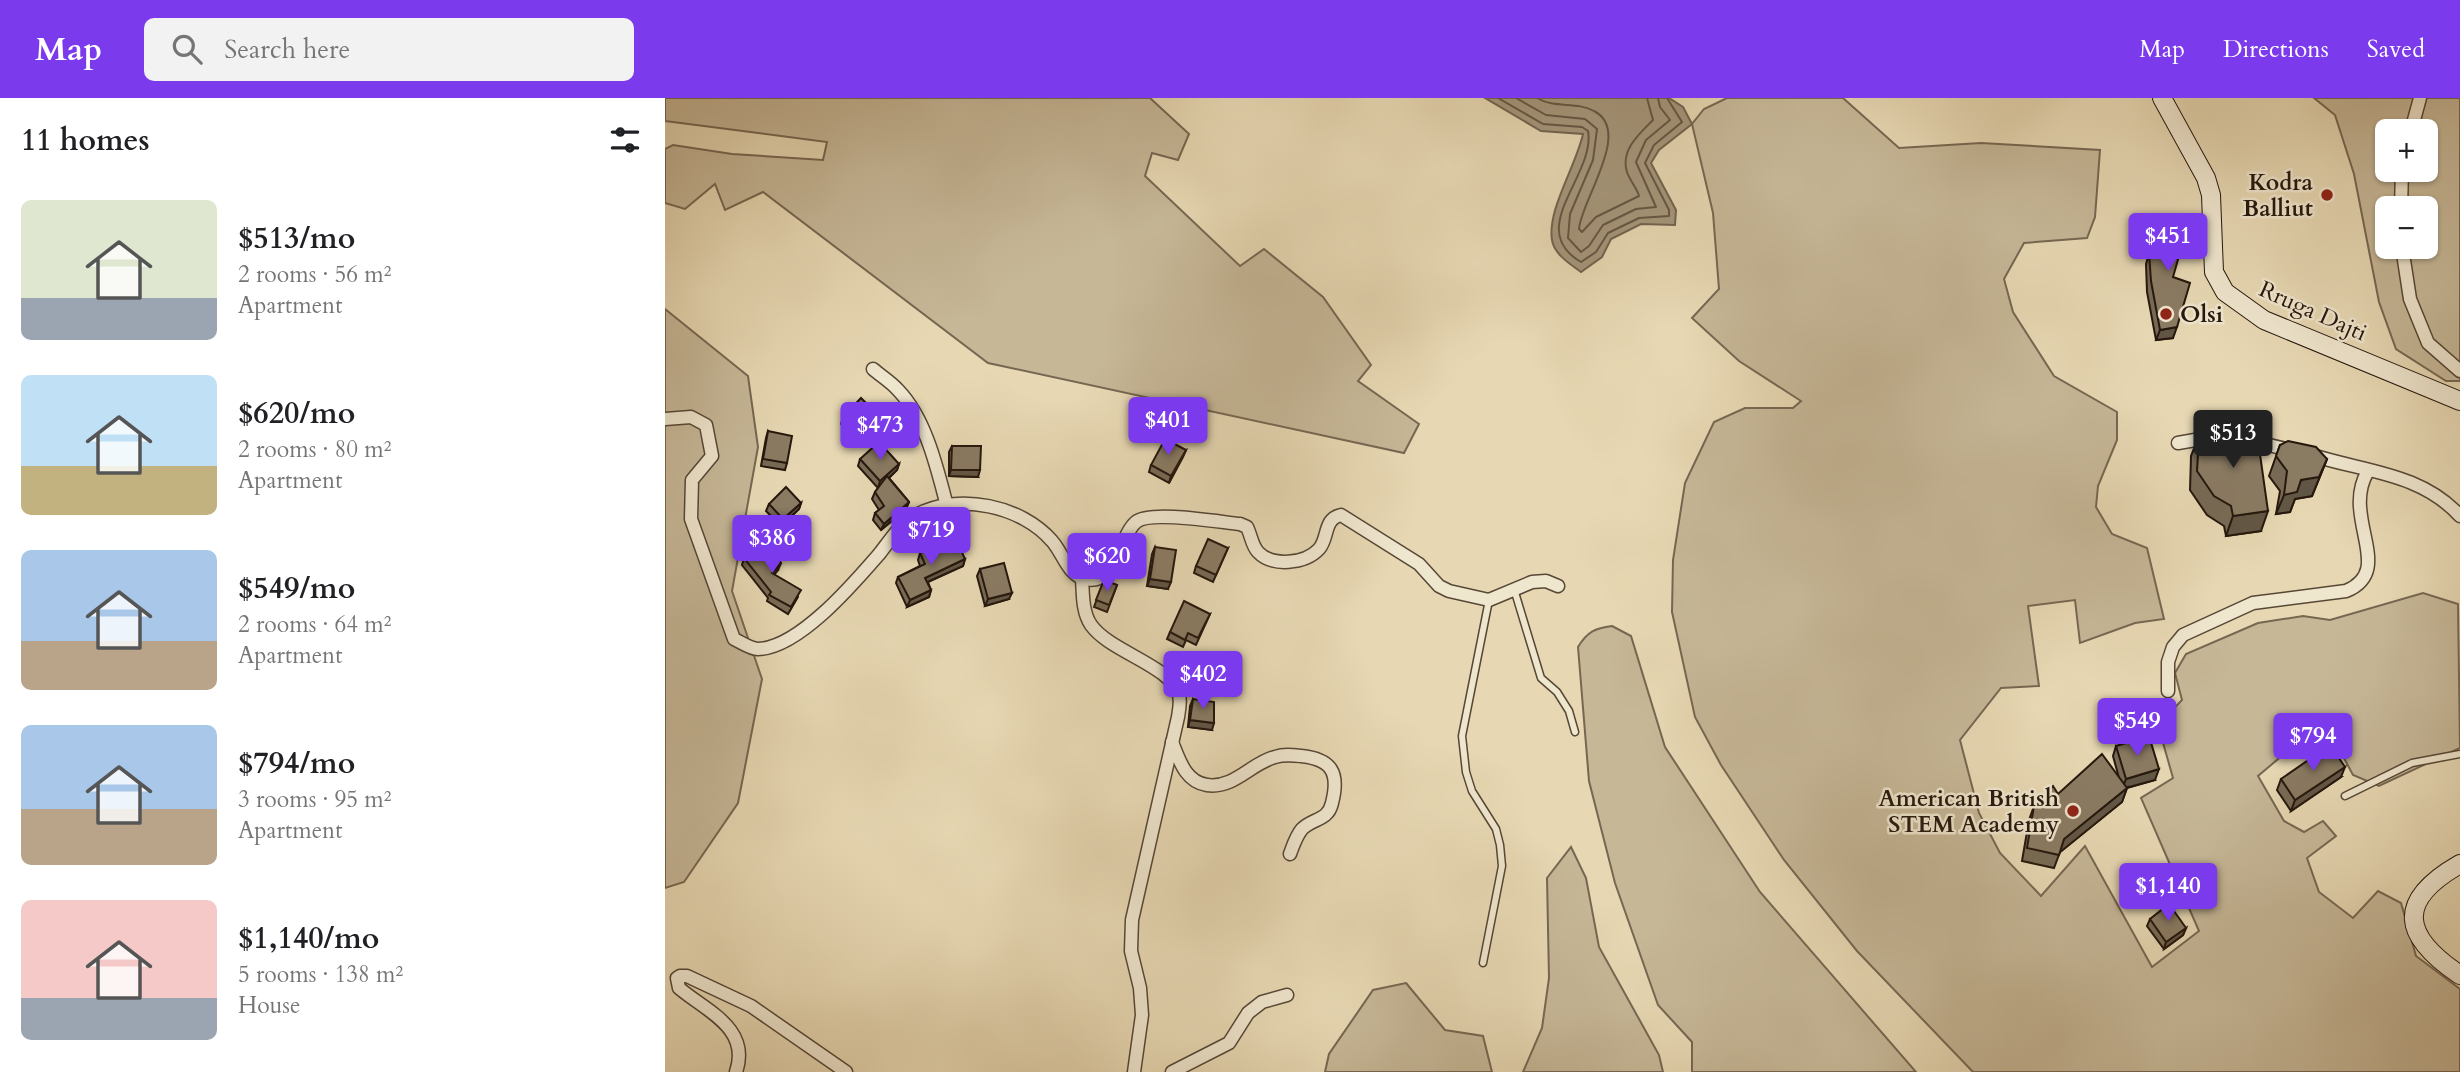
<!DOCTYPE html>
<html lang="en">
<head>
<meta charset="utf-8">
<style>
  :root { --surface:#fff; --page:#f2f2f2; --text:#202124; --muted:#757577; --accent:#7c3aed }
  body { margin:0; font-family:Cardo,serif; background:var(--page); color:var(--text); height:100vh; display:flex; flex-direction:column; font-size:26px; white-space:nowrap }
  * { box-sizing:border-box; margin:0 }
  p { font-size:23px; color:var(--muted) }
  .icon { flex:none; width:38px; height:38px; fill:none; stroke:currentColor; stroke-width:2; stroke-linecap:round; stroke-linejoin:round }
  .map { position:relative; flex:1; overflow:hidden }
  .details { display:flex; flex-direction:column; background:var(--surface); width:665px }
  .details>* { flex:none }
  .tools { position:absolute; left:1710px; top:21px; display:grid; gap:14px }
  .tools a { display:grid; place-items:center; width:63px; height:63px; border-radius:10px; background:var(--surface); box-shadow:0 2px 5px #0004; font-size:35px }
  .price { position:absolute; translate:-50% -60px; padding:0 16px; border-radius:7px; background:var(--accent); color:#fff; font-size:23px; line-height:46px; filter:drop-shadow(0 2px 4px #0008) }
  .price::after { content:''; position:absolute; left:50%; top:42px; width:21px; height:16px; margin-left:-10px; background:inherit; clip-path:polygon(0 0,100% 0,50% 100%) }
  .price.active { background:#222; color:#fff }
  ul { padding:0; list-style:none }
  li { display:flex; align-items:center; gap:21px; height:175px; padding:0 21px }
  li span { display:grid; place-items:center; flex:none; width:196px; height:140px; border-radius:10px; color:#555 }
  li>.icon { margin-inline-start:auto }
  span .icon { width:84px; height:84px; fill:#fffc; stroke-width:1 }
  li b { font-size:30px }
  h2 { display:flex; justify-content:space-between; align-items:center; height:84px; padding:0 21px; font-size:30px }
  header { display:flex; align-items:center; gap:42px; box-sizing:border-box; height:98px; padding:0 35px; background:var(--accent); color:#fff }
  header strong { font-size:33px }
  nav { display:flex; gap:38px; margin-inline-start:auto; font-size:24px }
  .search { width:490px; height:63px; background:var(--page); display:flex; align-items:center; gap:18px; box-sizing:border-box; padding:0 24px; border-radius:10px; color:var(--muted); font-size:26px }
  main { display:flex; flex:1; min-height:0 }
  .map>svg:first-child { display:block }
</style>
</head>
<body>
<header>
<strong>Map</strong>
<div class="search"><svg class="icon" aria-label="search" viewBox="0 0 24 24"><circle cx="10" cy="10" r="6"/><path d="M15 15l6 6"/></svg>Search here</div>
<nav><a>Map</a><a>Directions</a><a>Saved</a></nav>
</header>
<main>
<section class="details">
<h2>11 homes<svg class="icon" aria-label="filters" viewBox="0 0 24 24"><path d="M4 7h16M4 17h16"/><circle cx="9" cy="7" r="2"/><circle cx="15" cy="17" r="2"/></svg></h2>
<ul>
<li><span style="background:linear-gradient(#dfe7d0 70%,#9aa5b1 0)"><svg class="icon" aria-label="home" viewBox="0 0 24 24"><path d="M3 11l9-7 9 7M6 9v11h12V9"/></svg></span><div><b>$513/mo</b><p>2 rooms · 56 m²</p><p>Apartment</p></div></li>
<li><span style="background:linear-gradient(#bfe0f5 65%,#c2b280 0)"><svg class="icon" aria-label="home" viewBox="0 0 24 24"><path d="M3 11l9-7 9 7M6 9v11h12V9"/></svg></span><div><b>$620/mo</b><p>2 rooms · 80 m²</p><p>Apartment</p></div></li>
<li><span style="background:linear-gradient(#a9c7e8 65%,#b9a48a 0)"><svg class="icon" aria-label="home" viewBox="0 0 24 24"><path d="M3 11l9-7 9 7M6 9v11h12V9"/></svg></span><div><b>$549/mo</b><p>2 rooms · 64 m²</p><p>Apartment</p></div></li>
<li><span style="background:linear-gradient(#a9c7e8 60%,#b9a48a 0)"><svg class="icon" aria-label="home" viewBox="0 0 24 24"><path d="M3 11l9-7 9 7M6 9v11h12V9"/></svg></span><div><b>$794/mo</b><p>3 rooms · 95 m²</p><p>Apartment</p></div></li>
<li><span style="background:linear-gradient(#f6c9c9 70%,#9aa5b1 0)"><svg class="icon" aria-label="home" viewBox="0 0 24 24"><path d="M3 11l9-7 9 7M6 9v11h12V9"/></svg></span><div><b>$1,140/mo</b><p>5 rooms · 138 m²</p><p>House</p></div></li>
</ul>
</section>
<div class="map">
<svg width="1795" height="974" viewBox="0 0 1795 974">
  <rect width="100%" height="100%" fill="#e7d8b3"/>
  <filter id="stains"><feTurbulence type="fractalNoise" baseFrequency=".00286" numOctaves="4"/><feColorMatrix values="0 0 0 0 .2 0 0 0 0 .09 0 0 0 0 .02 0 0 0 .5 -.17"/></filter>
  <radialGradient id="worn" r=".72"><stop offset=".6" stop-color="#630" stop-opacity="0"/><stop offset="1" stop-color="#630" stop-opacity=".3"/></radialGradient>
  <g fill="#c6b797" stroke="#766752" stroke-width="2" fill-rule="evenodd">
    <polygon points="0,0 485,0 524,36 513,62 487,55 480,78 575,168 599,151 658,199 706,267 693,283 754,326 739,355 323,265 98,94 60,112 50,86 20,111 0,105 0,51 8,47 67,56 158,62 162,44 0,23"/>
    <polygon points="1062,0 1178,0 1234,50 1316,45 1435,52 1430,119 1422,140 1359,145 1339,181 1348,214 1389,278 1452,314 1452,342 1433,388 1431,409 1447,436 1482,450 1499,521 1470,525 1415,545 1410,502 1363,508 1374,588 1336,590 1295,642 1314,715 1335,755 1376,798 1420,748 1487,869 1534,833 1476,700 1508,680 1493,627 1517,602 1510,575 1521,556 1593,525 1638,518 1665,522 1758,495 1793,506 1795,650 1714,688 1688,677 1673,649 1651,629 1593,678 1619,723 1639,734 1658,723 1671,738 1642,760 1654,794 1688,820 1713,793 1736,805 1751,858 1795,891 1795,974 1308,974 1192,853 1119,762 1056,667 1030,619 1007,514 1008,462 1020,385 1049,324 1080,310 1128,310 1136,303 1074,263 1027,220 1054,191 1048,115 1027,26 1039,11"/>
    <path d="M1649,0H1795V283H1781L1731,251L1714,204L1689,76L1670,17ZM1722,33H1760V72H1722ZM1722,110H1760V149H1722Z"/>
    <polygon points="0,211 83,278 93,349 67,493 97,581 73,705 19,784 0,790"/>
    <path d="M947,528L966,538L1000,649L1095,794L1251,974H1027V944L993,907L950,785L924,683L913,549C922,534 930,530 947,528Z"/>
    <polygon points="906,749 921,780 934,849 994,957 998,974 858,974 877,930 884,880 882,780"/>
    <polygon points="741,885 780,932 818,938 827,974 660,974 664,956 708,892"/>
  </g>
  <path fill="#a5967b" stroke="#72634f" stroke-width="2" d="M820,0H1004L1018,9L1027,26L994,52L986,65L1011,112L1010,127L976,126L946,141L937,159L916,174C905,166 889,156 887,142C882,112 911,68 918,36L876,33Z"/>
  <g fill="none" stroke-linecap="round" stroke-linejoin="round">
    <g stroke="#655644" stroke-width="2">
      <path d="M833,0L878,26L917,29L923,33C931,77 859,131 916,164L931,154L943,135L974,120L1004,118V112L980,65L989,47L1017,24L1002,0"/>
      <polyline points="851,0 881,17 920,21 932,31 928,62 905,116 903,140 916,154 924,148 938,127 971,111 991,109 971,64 981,42 1005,22 995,9 993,0"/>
      <path d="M872,0C890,11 911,3 929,13C968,33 916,102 914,131L917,134L931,119L974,98C972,90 965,83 962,74C955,52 975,35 988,22L982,0"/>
    </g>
    <g stroke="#564736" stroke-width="9">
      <g id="lane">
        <polyline points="849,491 876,580 892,594 904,613 910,634"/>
        <polyline points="1680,698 1747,665 1795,656"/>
        <polyline points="818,865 837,768 835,747 831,731 807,693 801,674 797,638 824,502"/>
      </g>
    </g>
    <g stroke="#564736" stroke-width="15">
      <g id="street">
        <polyline points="1746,33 1755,0"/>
        <polyline points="1736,110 1737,72"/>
        <polyline points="1737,149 1745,201 1763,245 1795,273"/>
        <path d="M208,271C216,278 226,284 233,292C261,321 272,370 282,408"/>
        <path d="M0,321L26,319L41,327L47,358L27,382L26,421L69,541C76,544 85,551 93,551C134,550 189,485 215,455C226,441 235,426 251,417C294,394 357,408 387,443C397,454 402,474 417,480C450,492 454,438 471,424C485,412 554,424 575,426L582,429C586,437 587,448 593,454C607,469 640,466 654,451C664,440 658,421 676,417L754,466L774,488L784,493L824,502L867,484L881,483L893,488"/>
        <polyline points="1579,341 1629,353"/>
        <polyline points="1513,345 1547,339"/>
        <path d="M1647,357C1700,374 1756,375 1795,418"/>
        <path d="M417,480C418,495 417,514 426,527C445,554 507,568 514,597C516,604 514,612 513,619L467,822L466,853L475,890L477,917L469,974"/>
        <path d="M1503,593V564L1508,549L1518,537L1588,505L1681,493C1732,472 1675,419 1703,373"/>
        <path d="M507,644C514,661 520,684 542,687C569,691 586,665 610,659C619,656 627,657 636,658C666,661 675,674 667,705C663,723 648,720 637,731C631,738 628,748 625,756"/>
        <path d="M71,974C86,930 41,913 14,890L12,880L15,878H22L86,908L181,974"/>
        <polyline points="507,974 564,945 583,915 597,904 622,897"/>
      </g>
    </g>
    <g stroke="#25170d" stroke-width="20">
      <g id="secondary">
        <polyline points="1497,0 1541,80 1546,97 1549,174 1560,194 1599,222 1795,303"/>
        <path d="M1795,766C1730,803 1737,838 1795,877"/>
      </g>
    </g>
    <use href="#lane" stroke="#efe6ce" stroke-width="6"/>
    <use href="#street" stroke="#efe6ce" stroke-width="12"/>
    <use href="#secondary" stroke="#efe6ce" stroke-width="18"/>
  </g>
  <g fill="#776a55" stroke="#25170d" stroke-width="2">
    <polygon points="1489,137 1508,179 1508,240 1491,242 1482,194 1481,166"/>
    <polygon points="213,317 211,323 193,343 176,326 178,319"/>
    <polygon points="103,333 122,365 120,372 96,368 101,340"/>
    <polygon points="1534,338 1596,433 1561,438 1559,428 1542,417 1525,392 1526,358"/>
    <polygon points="1615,347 1662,361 1647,398 1630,401 1625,414 1611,416 1615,393 1604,378"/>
    <polygon points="287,348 313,379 284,378 284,354"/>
    <polygon points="521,352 504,385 484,374 486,367"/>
    <polygon points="195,361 234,366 232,372 224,380 244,404 241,411 216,432 208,422 210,415 214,412 207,401 210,394 213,390 193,368"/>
    <polygon points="136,405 134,411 116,428 101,413 104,406"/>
    <polygon points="490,449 503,491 482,488 487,456"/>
    <polygon points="563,450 548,484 529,475 531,468"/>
    <polygon points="255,455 300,461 298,468 263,484 266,492 264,499 242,509 231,485 233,479 255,468 253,462"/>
    <polygon points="79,460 113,472 109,477 133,499 123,516 102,503 103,500 77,467"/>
    <polygon points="315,471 344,501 320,508 312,478"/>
    <polygon points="439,482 452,487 442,514 429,509"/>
    <polygon points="545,516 531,547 521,542 518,549 502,541 505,534"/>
    <polygon points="528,601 547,632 523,629 525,608"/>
    <polygon points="1451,648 1490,682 1462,690 1457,704 1395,754 1389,770 1357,763 1364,722 1369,708 1393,696 1454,680 1448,658"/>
    <polygon points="1676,679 1626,713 1612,692 1616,681"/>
    <polygon points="1485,821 1521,830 1518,837 1499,851 1482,828"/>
  </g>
  <g fill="#615645" stroke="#25170d" stroke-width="2">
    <polygon points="1512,229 1508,240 1491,242 1495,232"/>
    <polygon points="213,317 211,323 193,343 195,336"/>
    <polygon points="521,352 518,359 504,385 506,378"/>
    <polygon points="1662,361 1647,398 1630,401 1625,414 1611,416 1619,397"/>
    <polygon points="234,366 232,372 213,390 215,383"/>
    <polygon points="286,372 315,372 313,379 284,378"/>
    <polygon points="244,404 241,411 216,432 219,426"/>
    <polygon points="136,405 134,411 116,428 118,421"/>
    <polygon points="1603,413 1596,433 1561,438 1568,418"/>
    <polygon points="300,461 298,468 258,486 260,480"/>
    <polygon points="116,465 113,472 104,482 107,475"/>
    <polygon points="485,481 506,484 503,491 482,488"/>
    <polygon points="266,492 264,499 242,509 245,502"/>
    <polygon points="347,495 344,501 320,508 323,501"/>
    <polygon points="525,622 549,625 547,632 523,629"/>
    <polygon points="1680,669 1676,679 1626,713 1630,702"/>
    <polygon points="1494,671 1490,682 1457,691 1461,681"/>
    <polygon points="1462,690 1457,704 1394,755 1399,741"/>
    <polygon points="1521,830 1518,837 1499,851 1501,844"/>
  </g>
  <g fill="#8a7b63" stroke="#25170d" stroke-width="2">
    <polygon points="1503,117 1522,130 1508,179 1525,185 1512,229 1495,232 1486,183 1484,155 1489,137"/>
    <polygon points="196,300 213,317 195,336 178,319"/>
    <polygon points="1556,332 1592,335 1603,413 1568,418 1566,408 1549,398 1532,373 1534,338"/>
    <polygon points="103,333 127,338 122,365 98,361"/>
    <polygon points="500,341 521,352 506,378 486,367"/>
    <polygon points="1623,343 1651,349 1662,361 1654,379 1636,382 1632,394 1619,397 1622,373 1611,358 1615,347"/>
    <polygon points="214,344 234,366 215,383 195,361"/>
    <polygon points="287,348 316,348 315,372 286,372"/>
    <polygon points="222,378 244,404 219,426 210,415 219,408 210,394"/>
    <polygon points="121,389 136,405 118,421 104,406"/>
    <polygon points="290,439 300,461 260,480 266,492 245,502 233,479 260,466 255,455"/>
    <polygon points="543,441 563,450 551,477 531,468"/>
    <polygon points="102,445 116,465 107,475 136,492 126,509 104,497 106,494 79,460"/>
    <polygon points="490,449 511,452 506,484 485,481"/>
    <polygon points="339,465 347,495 323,501 315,471"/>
    <polygon points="439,482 452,487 444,507 431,502"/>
    <polygon points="519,503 545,516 533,540 523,535 520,542 505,534"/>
    <polygon points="528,601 549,604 549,625 525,622"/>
    <polygon points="1484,638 1494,671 1461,681 1451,648"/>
    <polygon points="1665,647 1680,669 1630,702 1616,681"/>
    <polygon points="1437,656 1462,690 1399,741 1394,757 1362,750 1369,708 1388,688 1393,696"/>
    <polygon points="1504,806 1521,830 1501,844 1485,821"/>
  </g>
  <g fill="#8f2418" stroke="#efe6ce" stroke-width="2.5">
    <circle cx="1662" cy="97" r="7"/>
    <circle cx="1501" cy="216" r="7"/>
    <circle cx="1408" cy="713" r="7"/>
  </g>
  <g text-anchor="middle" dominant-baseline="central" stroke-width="5" stroke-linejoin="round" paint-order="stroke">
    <g font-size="23" font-weight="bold" fill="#25170d" stroke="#efe6ce" text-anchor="end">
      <text x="1648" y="84">Kodra<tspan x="1648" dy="26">Balliut</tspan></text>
      <text x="1515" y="216" text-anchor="start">Olsi</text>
      <text x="1394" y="700">American British<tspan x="1394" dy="26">STEM Academy</tspan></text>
    </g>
    <g font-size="23" fill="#25170d" stroke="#efe6ce">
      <text transform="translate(1648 213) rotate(24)">Rruga Dajti</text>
    </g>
  </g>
  <rect width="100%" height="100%" filter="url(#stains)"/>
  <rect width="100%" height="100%" fill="url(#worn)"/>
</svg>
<div class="tools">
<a>+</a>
<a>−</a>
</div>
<b class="price" style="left:1503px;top:175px">$451</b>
<b class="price" style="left:503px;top:359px">$401</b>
<b class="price" style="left:215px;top:364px">$473</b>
<b class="price active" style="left:1568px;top:372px">$513</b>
<b class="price" style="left:266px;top:469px">$719</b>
<b class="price" style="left:107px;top:477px">$386</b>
<b class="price" style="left:442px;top:495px">$620</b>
<b class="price" style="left:538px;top:613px">$402</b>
<b class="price" style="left:1472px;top:660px">$549</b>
<b class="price" style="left:1648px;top:675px">$794</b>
<b class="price" style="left:1503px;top:825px">$1,140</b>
</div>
</main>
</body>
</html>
